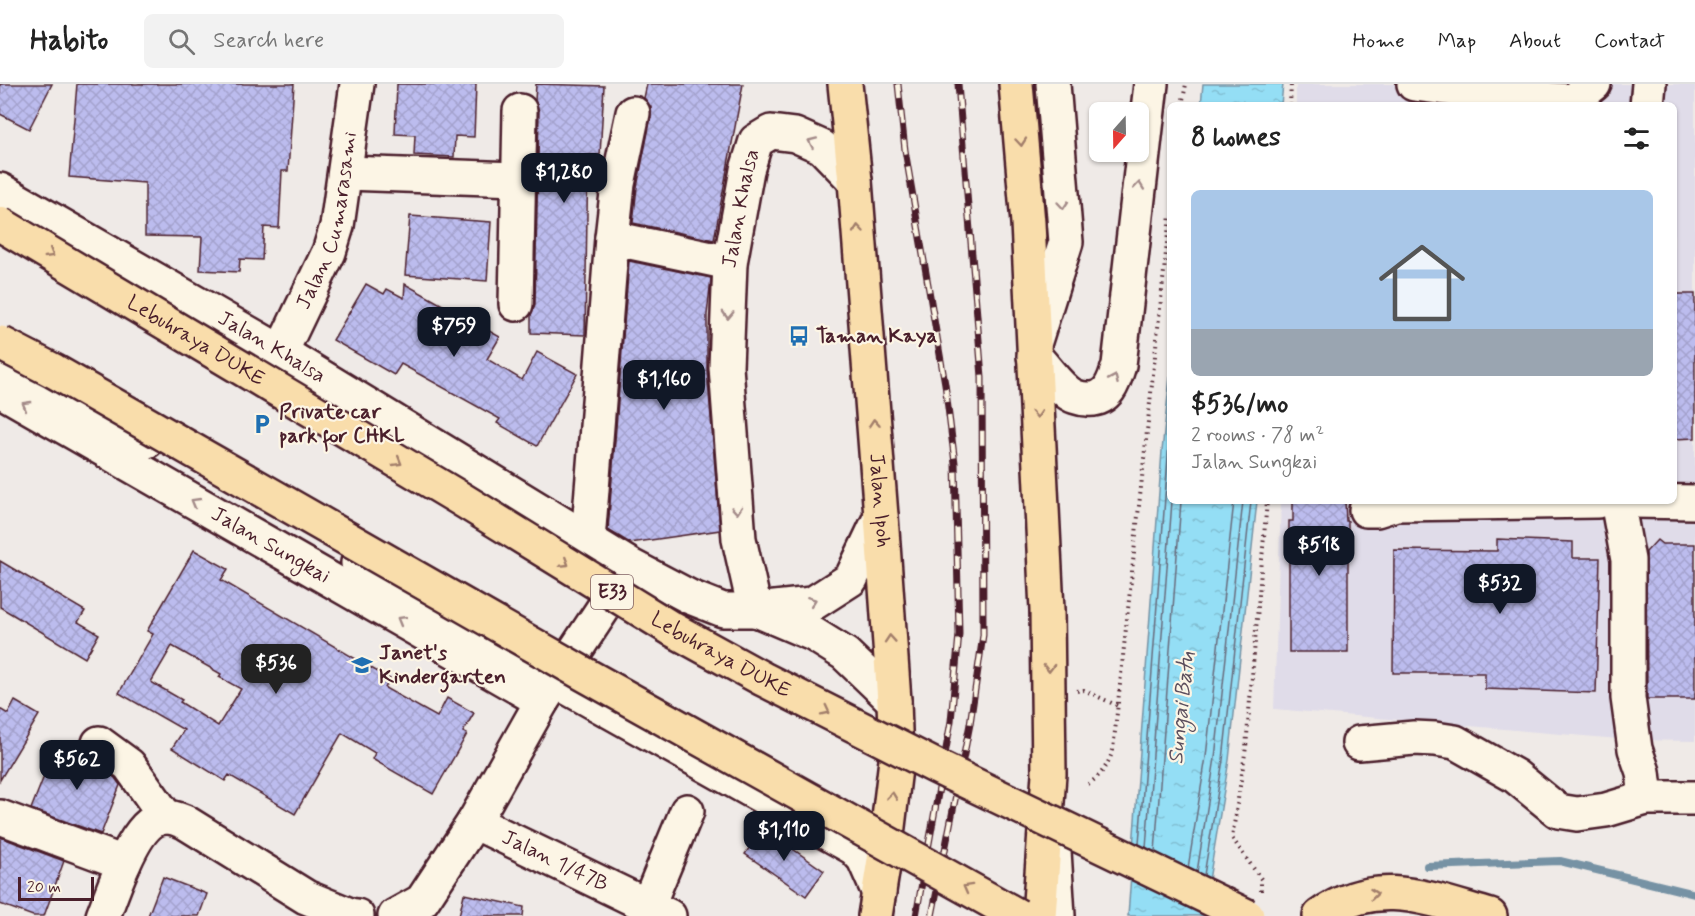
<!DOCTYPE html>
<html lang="en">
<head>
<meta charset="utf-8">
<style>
  :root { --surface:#fff; --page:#f2f2f2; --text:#222; --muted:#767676; --line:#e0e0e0; --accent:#111827 }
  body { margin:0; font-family:Mynerve,sans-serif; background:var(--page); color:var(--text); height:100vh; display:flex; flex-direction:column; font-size:22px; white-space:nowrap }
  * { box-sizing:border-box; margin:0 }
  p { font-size:20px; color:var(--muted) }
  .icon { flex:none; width:33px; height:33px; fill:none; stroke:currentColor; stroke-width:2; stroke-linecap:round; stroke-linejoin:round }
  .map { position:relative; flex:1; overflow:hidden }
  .details { position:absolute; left:1167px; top:18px; width:510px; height:402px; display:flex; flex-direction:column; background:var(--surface); border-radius:9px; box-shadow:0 2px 4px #0004 }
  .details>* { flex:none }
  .needle { width:39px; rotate:200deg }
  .buttons { position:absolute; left:1089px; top:18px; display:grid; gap:12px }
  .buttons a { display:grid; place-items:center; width:60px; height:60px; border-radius:9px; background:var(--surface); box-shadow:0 2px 4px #0004; font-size:30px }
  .scale { position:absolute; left:18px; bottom:15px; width:76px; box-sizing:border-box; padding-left:6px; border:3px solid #4a1f2b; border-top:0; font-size:16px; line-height:21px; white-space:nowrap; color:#4a1f2b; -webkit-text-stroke:4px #fcf5e5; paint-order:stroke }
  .price { position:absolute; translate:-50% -51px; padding:0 14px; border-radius:12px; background:var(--accent); color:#fff; font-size:20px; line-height:39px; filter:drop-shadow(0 2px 3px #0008) }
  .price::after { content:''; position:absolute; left:50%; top:36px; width:18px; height:14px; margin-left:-9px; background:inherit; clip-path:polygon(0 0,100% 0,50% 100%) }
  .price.selected { background:#222; color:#fff }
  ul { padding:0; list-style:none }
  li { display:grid; align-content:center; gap:12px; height:318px; padding:0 24px }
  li+li { border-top:2px solid var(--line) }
  li span { display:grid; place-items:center; height:186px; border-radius:9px; color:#555 }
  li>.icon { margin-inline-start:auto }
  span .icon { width:108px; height:108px; fill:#fffc; stroke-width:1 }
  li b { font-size:26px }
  h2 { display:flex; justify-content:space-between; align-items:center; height:72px; padding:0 24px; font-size:26px }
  header { display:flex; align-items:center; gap:36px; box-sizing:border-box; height:84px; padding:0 30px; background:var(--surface); border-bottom:2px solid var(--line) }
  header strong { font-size:28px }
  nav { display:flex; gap:33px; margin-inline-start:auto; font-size:21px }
  .search { width:420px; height:54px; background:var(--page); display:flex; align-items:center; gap:15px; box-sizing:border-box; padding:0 21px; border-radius:9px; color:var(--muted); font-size:22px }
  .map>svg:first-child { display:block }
</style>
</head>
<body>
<header>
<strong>Habito</strong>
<div class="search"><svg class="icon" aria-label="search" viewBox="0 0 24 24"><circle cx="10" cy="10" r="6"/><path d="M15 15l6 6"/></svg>Search here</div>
<nav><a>Home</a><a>Map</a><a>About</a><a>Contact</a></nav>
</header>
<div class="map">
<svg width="1695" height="832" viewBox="0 0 1695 832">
  <defs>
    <pattern id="water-ripples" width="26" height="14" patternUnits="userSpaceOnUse" patternTransform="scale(1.5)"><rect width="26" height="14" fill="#94def5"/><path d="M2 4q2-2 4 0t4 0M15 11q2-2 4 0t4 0" fill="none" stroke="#81bed2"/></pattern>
    <pattern id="building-cross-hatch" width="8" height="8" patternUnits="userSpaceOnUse" patternTransform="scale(1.5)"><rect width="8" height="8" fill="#bcbcee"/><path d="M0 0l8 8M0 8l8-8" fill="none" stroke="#a3a1cc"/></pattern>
  </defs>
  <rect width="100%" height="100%" fill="#efeae7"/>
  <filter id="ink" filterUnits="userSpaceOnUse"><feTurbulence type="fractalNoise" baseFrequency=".0167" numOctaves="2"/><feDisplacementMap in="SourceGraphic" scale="12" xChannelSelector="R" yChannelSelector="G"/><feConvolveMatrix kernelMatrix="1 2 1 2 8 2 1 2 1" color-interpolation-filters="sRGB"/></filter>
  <g filter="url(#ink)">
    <polygon fill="#e0dce9" points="1296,0 1695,0 1695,657 1630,656 1274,625 1281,417 1674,417 1674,21 1296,21"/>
    <g fill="url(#water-ripples)" stroke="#7692a4" stroke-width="1.5">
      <polygon points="1203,0 1283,0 1281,21 1201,21"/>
      <polygon points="1170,293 1170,417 1257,417 1229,676 1203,832 1128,832 1162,367"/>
    </g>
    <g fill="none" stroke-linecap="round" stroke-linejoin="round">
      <g stroke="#686b7c" stroke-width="1.5">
        <polyline points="1139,760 1170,347"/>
        <polyline points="1146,764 1172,417"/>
        <polyline points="1155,768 1181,417"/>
        <polyline points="1188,784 1206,673 1234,417"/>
        <polyline points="1197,788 1215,674 1243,417"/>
        <polyline points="1204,791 1223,676 1251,417"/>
      </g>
      <polyline stroke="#7692a4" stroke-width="8" points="1427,782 1560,777 1695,810"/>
    </g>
    <g fill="url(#building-cross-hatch)" stroke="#4a1f2b" stroke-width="1.5" fill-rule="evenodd">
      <polygon points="0,0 52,0 29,45 0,30"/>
      <polygon points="77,0 294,0 288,87 282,87 279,144 264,143 262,176 240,175 239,188 200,186 202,153 145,152 145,99 69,93"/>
      <polygon points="397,0 476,0 474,53 455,52 454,73 414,71 415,51 395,50"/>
      <polygon points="536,0 604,2 600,71 588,71 585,251 531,249 531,231 535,220 539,27 535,17"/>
      <polygon points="647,0 743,0 714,156 633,139 637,103 651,33 651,23 644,14"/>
      <polygon points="410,132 491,138 487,197 405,191"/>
      <polygon points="629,177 711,194 707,231 707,284 720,446 630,459 608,446"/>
      <polygon points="366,200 384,210 387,205 404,214 405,200 500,253 487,275 522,296 537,268 577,290 537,362 497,339 500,335 401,280 394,291 333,256"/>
      <polygon points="1674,210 1695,210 1695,354 1674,355"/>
      <polygon points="1293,417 1345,417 1346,437 1348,437 1348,568 1289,568 1289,437 1293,437"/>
      <polygon points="1497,455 1573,458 1573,474 1600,474 1596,609 1485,605 1485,589 1393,589 1394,466 1497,467"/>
      <polygon points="1657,456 1662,460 1695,460 1695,615 1647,615 1646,468"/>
      <path d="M194,466L228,485L221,496L390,595L385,604L437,633L447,614L474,629L463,648L467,650L433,710L372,675L375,669L342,649L295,730L229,691L225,697L172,664L184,646L119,609L153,550L147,547ZM172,562L221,590L219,593L241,605L218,642L180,618L182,616L151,598Z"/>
      <polygon points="0,477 85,527 78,538 99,550 85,574 0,523"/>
      <polygon points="15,617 39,631 0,696 0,625 8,630"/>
      <polygon points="56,662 88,674 115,694 120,701 101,750 31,725"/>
      <polygon points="763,744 824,787 806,812 745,770"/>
      <polygon points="0,753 64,777 44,832 33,832 0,820"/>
      <polygon points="163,793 207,810 199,832 148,832"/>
      <polygon points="464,810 524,823 523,832 459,832"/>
    </g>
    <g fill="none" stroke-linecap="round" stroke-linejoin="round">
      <g stroke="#4a1f2b" stroke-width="38">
        <g id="minor">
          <polyline points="1414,0 1526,14 1570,17 1579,12 1594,0"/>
          <polyline points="1647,21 1649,0"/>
          <polyline points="346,89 518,95"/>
          <path id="s1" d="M0,106L281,268L631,482L690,513L723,526H755L812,520L851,495L881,432"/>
          <polyline points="612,154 730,179"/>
          <polyline points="516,220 520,27"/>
          <polyline points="1035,257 1066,158 1053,0"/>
          <path id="s2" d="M281,268L329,168L337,142L357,0"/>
          <path d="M1034,272C1045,283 1054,297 1066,307C1071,312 1080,315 1087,315C1108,317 1114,298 1119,281L1151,0"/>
          <polyline points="0,280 147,357"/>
          <path id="s3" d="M0,306L542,617"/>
          <polyline points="1617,417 1628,476 1628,614 1635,665 1643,688 1646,714"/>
          <polyline points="1633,417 1695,418"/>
          <polyline points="1366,426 1377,426 1396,420 1597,417"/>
          <polyline points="588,456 612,154 618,100 633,29"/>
          <polyline points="358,479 556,597 854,764 864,775 879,809"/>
          <path id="s4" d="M755,526L739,455L726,283L730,179L747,86L756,57L771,48L795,51L822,63L855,97"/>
          <polyline points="759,527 813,550 845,570 894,617"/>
          <polyline points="99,659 129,681 166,733"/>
          <polyline points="1359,659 1414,654 1435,655 1455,658 1515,692 1558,727 1577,730 1606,726 1646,714 1695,714"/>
          <polyline points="0,733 124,779"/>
          <path id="s5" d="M474,738L669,832"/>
          <polyline points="1054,767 1058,832"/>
          <polyline points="648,821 687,727"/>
          <path d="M103,832C113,808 135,732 167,733C173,733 180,736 185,738L306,813L350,831L357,832"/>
          <polyline points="395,832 422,817 474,738 542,617 628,487"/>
        </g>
      </g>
      <g stroke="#4a1f2b" stroke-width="38">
        <g id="major">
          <path id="s6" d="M845,0L855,97L881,432L894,617L896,676L884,776L875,832"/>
          <polyline points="1016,0 1028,139 1047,526 1049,690 1039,832"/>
        </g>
      </g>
      <g stroke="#4a1f2b" stroke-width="38">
        <path id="highway" d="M1320,832C1376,791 1430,815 1490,832"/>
      </g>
      <g stroke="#4a1f2b" stroke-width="4" stroke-dasharray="1.5 4.5" stroke-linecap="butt">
        <polyline points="1182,21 1186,0"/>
        <polyline points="1290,21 1291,0"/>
        <polyline points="1077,607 1084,606 1118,622"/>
        <path d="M1088,700C1101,692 1108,681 1113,666L1170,131"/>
        <polyline points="1261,807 1261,795 1232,754 1246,663 1267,417"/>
      </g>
      <use href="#minor" stroke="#fcf5e5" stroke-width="33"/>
      <use href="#major" stroke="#f9ddab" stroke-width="33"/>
      <use href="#highway" stroke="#f9ddab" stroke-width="33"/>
      <g stroke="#4a1f2b" stroke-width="7">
        <g id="rail">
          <polyline points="898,0 905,66 945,300 955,379 959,550 951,637 916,832"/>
          <polyline points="932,832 970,640 983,551 982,293 958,0"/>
        </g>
      </g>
      <use href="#rail" stroke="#fcf5e5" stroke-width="4.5" stroke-dasharray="14" stroke-linecap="butt"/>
      <g stroke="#4a1f2b" stroke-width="38" stroke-linecap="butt">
        <g id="highway-bridge">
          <path id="s7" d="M0,140L456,412L672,545L763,595L937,683L1247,832"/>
          <polyline points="0,259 54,287 584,590 1018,832"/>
        </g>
      </g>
      <use href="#highway-bridge" stroke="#f9ddab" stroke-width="33"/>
    </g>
    <defs><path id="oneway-chevron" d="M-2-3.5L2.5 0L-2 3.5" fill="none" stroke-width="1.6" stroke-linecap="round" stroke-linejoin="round" transform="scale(1.5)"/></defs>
    <g stroke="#a38a88">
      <use href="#oneway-chevron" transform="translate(812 58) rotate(-156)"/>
      <use href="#oneway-chevron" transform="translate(1139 102) rotate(-84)"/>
      <use href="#oneway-chevron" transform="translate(1063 121) rotate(85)"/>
      <use href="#oneway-chevron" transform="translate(728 231) rotate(92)"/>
      <use href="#oneway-chevron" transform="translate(1114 295) rotate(-66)"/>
      <use href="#oneway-chevron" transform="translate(26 321) rotate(-150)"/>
      <use href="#oneway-chevron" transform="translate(195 418) rotate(-150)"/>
      <use href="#oneway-chevron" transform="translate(737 426) rotate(86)"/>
      <use href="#oneway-chevron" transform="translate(812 517) rotate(-21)"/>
      <use href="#oneway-chevron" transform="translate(401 536) rotate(-150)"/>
    </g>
    <g stroke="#a27e6b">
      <use href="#oneway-chevron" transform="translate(1021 58) rotate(85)"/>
      <use href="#oneway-chevron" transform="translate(858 145) rotate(-95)"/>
      <use href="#oneway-chevron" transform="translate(50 170) rotate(31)"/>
      <use href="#oneway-chevron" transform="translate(1037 330) rotate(87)"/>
      <use href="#oneway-chevron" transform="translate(874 339) rotate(-94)"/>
      <use href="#oneway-chevron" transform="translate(398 378) rotate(31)"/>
      <use href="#oneway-chevron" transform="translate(565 479) rotate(32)"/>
      <use href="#oneway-chevron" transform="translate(890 555) rotate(-94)"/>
      <use href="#oneway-chevron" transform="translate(1049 584) rotate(89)"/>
      <use href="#oneway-chevron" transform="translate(826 627) rotate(27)"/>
      <use href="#oneway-chevron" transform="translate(892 712) rotate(-83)"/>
      <use href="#oneway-chevron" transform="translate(967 804) rotate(-151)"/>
      <use href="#oneway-chevron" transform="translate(1374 810) rotate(-6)"/>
    </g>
  </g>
  <defs>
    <g id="bus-bare" transform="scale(1.62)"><path d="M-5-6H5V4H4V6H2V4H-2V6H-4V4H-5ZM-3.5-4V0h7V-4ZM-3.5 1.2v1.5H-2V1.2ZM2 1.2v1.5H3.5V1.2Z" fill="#1f6fb2" stroke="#fcf5e5" stroke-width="2.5" paint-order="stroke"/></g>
    <g id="parking-bare" transform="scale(1.62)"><path d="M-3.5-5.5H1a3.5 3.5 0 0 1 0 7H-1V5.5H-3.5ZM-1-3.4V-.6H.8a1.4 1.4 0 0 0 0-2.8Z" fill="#1f6fb2" stroke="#fcf5e5" stroke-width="2.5" paint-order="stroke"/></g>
    <g id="school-bare" transform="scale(1.62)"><path d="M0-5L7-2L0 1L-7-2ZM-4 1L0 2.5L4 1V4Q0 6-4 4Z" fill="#1f6fb2" stroke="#fcf5e5" stroke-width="2.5" paint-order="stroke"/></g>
  </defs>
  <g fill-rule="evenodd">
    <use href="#bus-bare" x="799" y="252"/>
    <use href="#parking-bare" x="262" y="340"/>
    <use href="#school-bare" x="362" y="581"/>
  </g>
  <g text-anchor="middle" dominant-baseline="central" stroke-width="4.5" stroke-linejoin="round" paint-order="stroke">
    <rect fill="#fcf5e5" stroke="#7f5f63" stroke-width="1.5" x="591" y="491" width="42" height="34" rx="4.5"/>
    <g font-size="20" font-weight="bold" fill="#4a1f2b">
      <text x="612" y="508">E33</text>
    </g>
    <g font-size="21" fill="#4a1f2b" stroke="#fcf5e5">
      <text stroke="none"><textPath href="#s4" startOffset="405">Jalan Khalsa</textPath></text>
      <text stroke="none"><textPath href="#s2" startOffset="141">Jalan Cumarasami</textPath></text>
      <text stroke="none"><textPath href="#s7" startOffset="228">Lebuhraya DUKE</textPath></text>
      <text stroke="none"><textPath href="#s1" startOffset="314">Jalan Khalsa</textPath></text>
      <text stroke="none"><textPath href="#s6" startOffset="418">Jalan Ipoh</textPath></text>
      <text stroke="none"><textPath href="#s3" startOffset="312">Jalan Sungkai</textPath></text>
      <text stroke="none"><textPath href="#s7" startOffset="840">Lebuhraya DUKE</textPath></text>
      <text stroke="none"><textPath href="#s5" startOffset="90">Jalan 1/47B</textPath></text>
    </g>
    <g font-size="21" font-weight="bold" fill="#4a1f2b" stroke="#fcf5e5" text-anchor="start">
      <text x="816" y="252">Taman Kaya</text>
      <text x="279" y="328">Private car<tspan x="279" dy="24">park for CHKL</tspan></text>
      <text x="379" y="569">Janet's<tspan x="379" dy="24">Kindergarten</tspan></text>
    </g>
    <g font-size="22" font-style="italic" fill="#5c4f5e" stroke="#fcf5e5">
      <text transform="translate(1182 624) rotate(-84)">Sungai Batu</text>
    </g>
  </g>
</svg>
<div class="buttons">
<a><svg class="needle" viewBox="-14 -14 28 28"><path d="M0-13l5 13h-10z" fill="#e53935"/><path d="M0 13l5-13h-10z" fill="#767676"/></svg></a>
</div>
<div class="scale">20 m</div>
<b class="price" style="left:564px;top:120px">$1,280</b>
<b class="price" style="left:454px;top:274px">$759</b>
<b class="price" style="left:664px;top:327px">$1,160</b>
<b class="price" style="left:1319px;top:493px">$518</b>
<b class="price" style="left:1500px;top:531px">$532</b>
<b class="price selected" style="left:276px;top:611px">$536</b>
<b class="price" style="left:77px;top:707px">$562</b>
<b class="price" style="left:784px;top:778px">$1,110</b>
<section class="details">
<h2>8 homes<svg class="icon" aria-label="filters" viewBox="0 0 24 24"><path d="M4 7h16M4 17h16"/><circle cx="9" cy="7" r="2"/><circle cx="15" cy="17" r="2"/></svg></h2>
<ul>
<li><span style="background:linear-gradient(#a9c7e8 75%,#9aa5b1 0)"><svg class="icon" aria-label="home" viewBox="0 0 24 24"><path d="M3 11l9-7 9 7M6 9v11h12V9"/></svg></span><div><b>$536/mo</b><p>2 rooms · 78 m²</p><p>Jalan Sungkai</p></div></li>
</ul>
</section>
</div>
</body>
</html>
